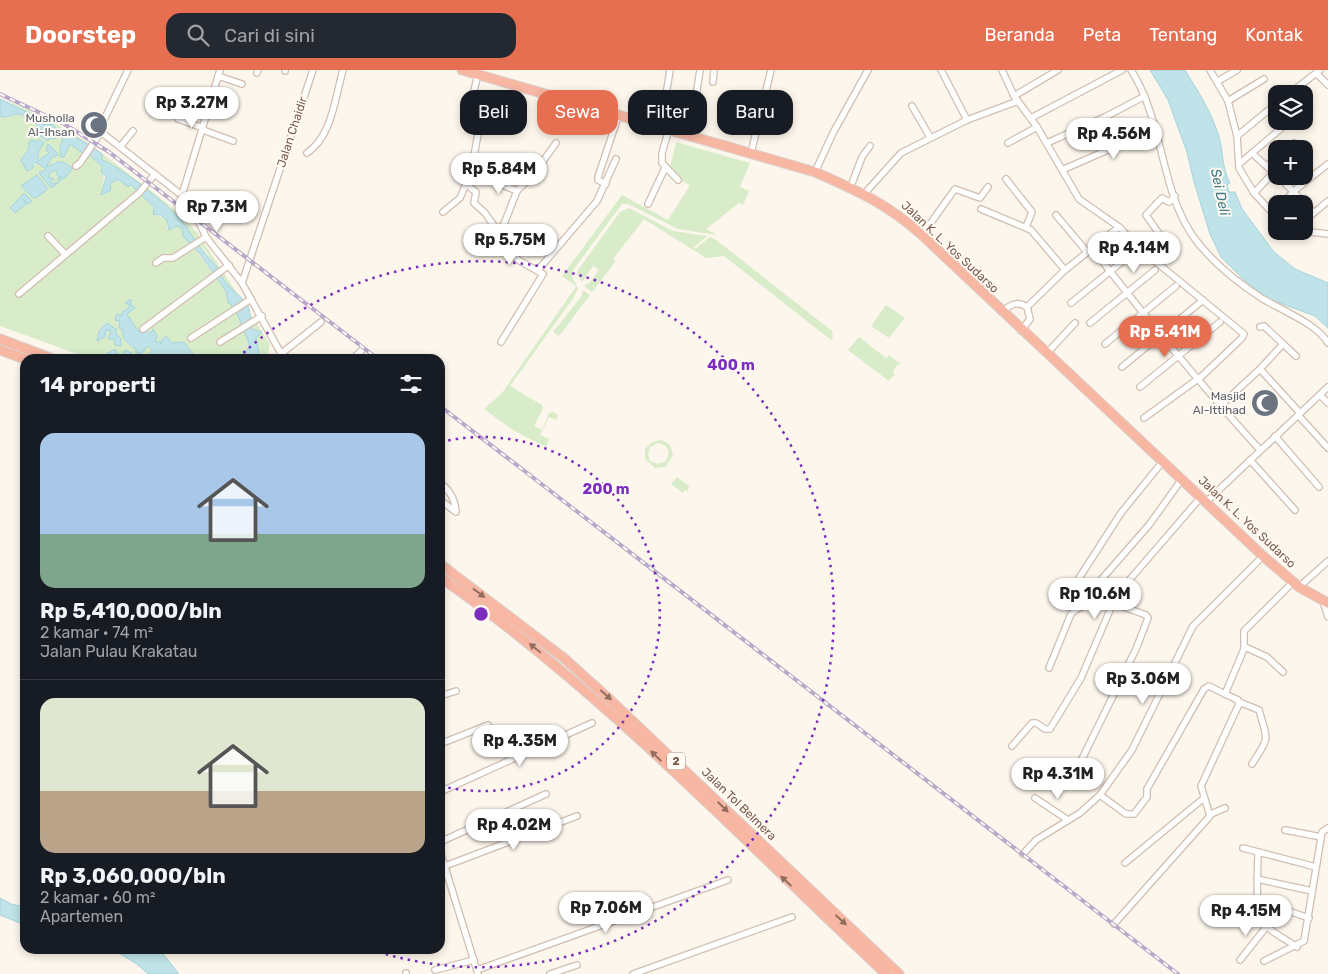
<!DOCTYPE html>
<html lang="id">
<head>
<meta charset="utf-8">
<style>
  :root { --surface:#171b24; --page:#242831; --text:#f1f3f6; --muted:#9ea1a6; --line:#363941; --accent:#e76f51 }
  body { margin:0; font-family:Rubik,sans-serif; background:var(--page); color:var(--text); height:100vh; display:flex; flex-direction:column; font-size:19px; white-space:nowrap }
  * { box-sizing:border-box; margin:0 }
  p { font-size:16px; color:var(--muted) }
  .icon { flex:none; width:28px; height:28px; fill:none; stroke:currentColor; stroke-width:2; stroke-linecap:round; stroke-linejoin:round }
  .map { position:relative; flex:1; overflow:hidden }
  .panel { position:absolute; left:20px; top:284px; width:425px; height:600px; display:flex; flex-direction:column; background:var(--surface); border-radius:15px; box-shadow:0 2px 8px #0003 }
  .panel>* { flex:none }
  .guide { position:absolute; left:460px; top:20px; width:475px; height:45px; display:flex; gap:10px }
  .buttons { position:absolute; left:1268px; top:15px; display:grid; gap:10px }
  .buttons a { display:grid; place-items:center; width:45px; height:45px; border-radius:10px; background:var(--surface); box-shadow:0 2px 8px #0003; font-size:25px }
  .price { position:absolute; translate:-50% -42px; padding:0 11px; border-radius:18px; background:#fff; color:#222; font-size:16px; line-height:32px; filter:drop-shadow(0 1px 2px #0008) }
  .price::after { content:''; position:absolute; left:50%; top:30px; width:15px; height:11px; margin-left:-8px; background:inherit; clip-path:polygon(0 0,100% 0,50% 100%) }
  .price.on { background:var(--accent); color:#fff }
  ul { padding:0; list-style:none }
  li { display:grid; align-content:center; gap:10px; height:265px; padding:0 20px }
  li+li { border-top:1px solid var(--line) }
  li span { display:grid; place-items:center; height:155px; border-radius:15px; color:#555 }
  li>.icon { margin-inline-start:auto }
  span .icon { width:90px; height:90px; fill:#fffc; stroke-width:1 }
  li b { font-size:21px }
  h2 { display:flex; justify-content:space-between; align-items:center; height:60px; padding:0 20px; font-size:21px }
  .tag { padding:0 18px; border-radius:15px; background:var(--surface); box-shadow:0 2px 8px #0003; font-size:18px; line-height:45px }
  .tag.on { background:var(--accent); color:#fff }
  header { display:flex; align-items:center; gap:30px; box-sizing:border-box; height:70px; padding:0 25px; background:var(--accent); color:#fff }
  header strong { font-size:24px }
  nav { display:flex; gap:28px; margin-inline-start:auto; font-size:18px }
  .search { width:350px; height:45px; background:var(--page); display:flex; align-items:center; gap:12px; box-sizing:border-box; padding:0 18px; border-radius:15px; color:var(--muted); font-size:19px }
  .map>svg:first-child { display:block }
</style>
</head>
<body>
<header>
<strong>Doorstep</strong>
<div class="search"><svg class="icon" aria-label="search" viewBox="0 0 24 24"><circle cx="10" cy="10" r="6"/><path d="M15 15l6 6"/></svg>Cari di sini</div>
<nav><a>Beranda</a><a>Peta</a><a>Tentang</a><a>Kontak</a></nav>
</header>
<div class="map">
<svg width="1328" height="904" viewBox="0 0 1328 904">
  <rect width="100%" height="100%" fill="#fdf6ec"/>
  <g fill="#d8ecc9" fill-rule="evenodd">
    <polygon points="0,27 42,46 87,72 168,134 196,161 239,226 248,233 251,245 270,274 267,289 259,287 247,234 229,218 207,183 188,162 189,160 114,95 102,90 86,73 68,63 58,62 22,42 22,39"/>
    <path d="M19,44L36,53L37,62L49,68L57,66L63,70L62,86L64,87L70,74C89,88 110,90 102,119L116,111V109C131,116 151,126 155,144L167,150V158L173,159L177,156L182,158L186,167L226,221L228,232L236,241L249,273V278L240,287L243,289H192L193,284L184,272L172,273L169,270L162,274L157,273L155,270L157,266L153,261L142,263L141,259L138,261L127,244L132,236L130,233H128L130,235L120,247H116V251L117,249L120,251C121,266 128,277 141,282L148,276L152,278L149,283V289H133L131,283L120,288L117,284L106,283L101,287L106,289H91L0,256V46L8,48ZM35,72L42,75L38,82L39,92L50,83L46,80L48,75L58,86L52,87L45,96L48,97L55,91L66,107L60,109L61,107L56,100L50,102L48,107L51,114H48L40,103L46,99L37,92L31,99L25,96L23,86ZM37,105L46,117L36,127ZM110,255L117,265L121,276L115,275L114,269L109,266L111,261L106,260L105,265L99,269L97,267Z"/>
    <polygon points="676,72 750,93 740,117 749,121 743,135 739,133 706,159 717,165 678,159 628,134 622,134 573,200 572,206 578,219 572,230 510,316 542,335 543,338 534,356 542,360 549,343 553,342 558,345 556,350 549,347 540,365 549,369 546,377 511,359 484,339 502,323 575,218 576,216 562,206 622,125 668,150 690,115 682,111 670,98"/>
    <polygon points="629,138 673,161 707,166 694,177 695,179 710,167 715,169 832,261 833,267 831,270 724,186 706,188 644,149 613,189 616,191 592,222 584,216 590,212 599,200 593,196 582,212 577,204 578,200 620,142"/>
    <polygon points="583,220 590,225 559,266 553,262 581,227"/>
    <polygon points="886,235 905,248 889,268 871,256"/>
    <polygon points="859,267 886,288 883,292 889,285 901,294 896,296 893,302 895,304 889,311 848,280"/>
    <path d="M662,370L670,375L673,385L665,397L655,398L645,389V379L652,372ZM658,373L666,376L669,382L666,391L658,394L650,391L648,385L650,377Z"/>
    <polygon points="677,407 689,416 688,421 685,420 683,423 671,414"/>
  </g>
  <g fill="#bfe3e8" stroke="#a5d3da">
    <path d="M1150,0H1185C1198,21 1212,43 1219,67C1224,84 1221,95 1230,113L1227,115L1229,122H1235L1242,139L1274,182L1295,199L1328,213V258L1315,246L1269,229L1244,210L1221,187L1210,164L1194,112L1187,82L1168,30Z"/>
    <path d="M0,29L31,44L34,49L37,48L39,52L46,55L52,54L59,62C74,64 89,75 102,84V90C120,96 179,142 188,160C193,168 213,195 220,199C221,214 237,221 246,233C251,240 250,251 252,259L262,262L256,268L260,289L240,287L249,278V273L236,241L228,232L226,221L200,184L183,166L182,158L177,156L169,160L167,150L160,145L153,144L154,137L131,115L128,117L118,109L110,114L111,120L101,125L106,107L101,101L102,96L88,84L85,85L70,74L64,87H61L60,78L63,69L57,66L55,69L50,68L48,71L34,62L38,56C36,54 22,44 20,44C11,44 11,49 0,46Z"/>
    <path d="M39,69L44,73L38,82V91L49,83L46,80L48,74L59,85L52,87L46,97C61,91 58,89 73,98L66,107L58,111V108L61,107L57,105V100L50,102L48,107L54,109L50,112L51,114L59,112L51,118L39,103L46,99L36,92L33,95V98L27,101L21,90L29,79V72L32,70L37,72Z"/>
    <polygon points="37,105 48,119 36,128 32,127 21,116"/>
    <polygon points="24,123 32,131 28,134 23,129 26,134 15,143 10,138"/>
    <path d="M129,230H132L130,233L135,238L127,244L138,261L141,259L142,263L146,261L151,263L153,259L157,266L155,272H160L161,274L162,269L166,266L172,273L184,272L193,284V288L165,289L163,285L159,289H149L150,284L148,285L152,280L148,276L141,284L135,282L137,280C129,275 122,269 122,259L119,258L120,251L115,250L117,244L121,246L123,241L128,239L130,235L125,233Z"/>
    <polygon points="107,253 117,260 115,262 121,269 121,276 115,275 114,269 108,269 111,261 106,260 105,267 97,271 99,261"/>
    <polygon points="115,279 120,288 125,280 131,283 133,289 118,289 112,285 110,289 101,287"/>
    <polygon points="0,828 11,834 25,837 25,855 0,845"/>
    <polygon points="112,879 159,879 179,904 148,904 137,894"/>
  </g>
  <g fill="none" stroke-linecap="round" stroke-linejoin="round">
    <g stroke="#d1beb0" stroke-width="8">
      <g id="minor">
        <polyline points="941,0 967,50"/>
        <polyline points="1002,0 1014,26 1037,57 1079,129 1119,157 1139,178 1244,264 1242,268 1202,306 1144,348"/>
        <path d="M1131,0C1164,51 1160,122 1195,169C1213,193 1238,213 1263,229C1282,240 1318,255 1328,273"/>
        <polyline points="1210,0 1228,31 1237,66 1239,98 1254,123 1276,147"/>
        <polyline points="285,1 285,0"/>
        <polyline points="257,3 258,0"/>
        <polyline points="1316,3 1328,15"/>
        <polyline points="218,6 242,14"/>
        <polyline points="1218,11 1237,0"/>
        <polyline points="713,12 714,0"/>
        <polyline points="1289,24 1320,0"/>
        <polyline points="1014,26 1058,0"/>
        <polyline points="1228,31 1264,9"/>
        <polyline points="912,36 930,67"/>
        <polyline points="1031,48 1122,0"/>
        <polyline points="178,49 203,58"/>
        <polyline points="661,56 670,0"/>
        <polyline points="669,59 662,83 662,93 678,110"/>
        <polyline points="203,60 233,71"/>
        <polyline points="101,62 189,131 206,167 242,213"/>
        <polyline points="690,65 700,0"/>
        <polyline points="1237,66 1276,34"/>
        <polyline points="1008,73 1037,57"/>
        <polyline points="1047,73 1105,47 1145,26"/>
        <polyline points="120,77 133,61"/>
        <polyline points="1287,79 1294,73"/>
        <path d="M307,83C332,66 335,28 343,0"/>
        <polyline points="751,83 771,0"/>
        <polyline points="1252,83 1276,105"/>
        <polyline points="1239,94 1290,51"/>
        <polyline points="76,96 80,93 101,62 102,54 128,0"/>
        <polyline points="1267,96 1276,88"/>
        <polyline points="1062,100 1156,59"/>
        <polyline points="471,102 517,121 504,154 496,162"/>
        <polyline points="815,102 833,63 868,0"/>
        <polyline points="1278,106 1313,142"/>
        <polyline points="1006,109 1032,142 1026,157"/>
        <polyline points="606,114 598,110 598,107 619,44"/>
        <polyline points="467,115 476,122 474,133 485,143 518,190 543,204 501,272"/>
        <polyline points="851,116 862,87 870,76"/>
        <polyline points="517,121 536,101 556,73"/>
        <polyline points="865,123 901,83 967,50 1018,31"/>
        <polyline points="1254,123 1274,102"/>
        <polyline points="182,125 220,0"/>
        <polyline points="648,134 665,98"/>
        <polyline points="1282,134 1294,121 1328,94"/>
        <polyline points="981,139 1031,160 1065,200"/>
        <polyline points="443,142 460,128 471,102 478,64 473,25 478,4"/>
        <polyline points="1056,145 1087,182"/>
        <polyline points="1304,151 1328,131"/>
        <polyline points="1302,161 1328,164"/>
        <polyline points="922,165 955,119 980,128 988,117"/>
        <polyline points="48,166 65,184"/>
        <path d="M1092,178C1146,248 1201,315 1260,380"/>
        <polyline points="1146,182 1160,165 1146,145 1162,128 1169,132 1175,126"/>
        <polyline points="156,193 163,188 173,188 206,167"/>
        <polyline points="538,200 597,131 616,89"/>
        <polyline points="19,224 139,123 155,104"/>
        <polyline points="1071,233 1139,178"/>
        <polyline points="1027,237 1065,200 1119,157"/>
        <path d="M1002,242C1010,235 1017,230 1027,237L1030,249L1021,261"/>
        <polyline points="1090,253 1155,200"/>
        <polyline points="1260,257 1264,256 1296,286"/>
        <polyline points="143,259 229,195"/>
        <polyline points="191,268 251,229"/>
        <polyline points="220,272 262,246"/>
        <polyline points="1105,274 1176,216"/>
        <polyline points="282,283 321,252"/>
        <polyline points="1047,283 1075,253"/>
        <polyline points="284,289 242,213 313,0"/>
        <polyline points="353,289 362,280"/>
        <polyline points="1122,297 1203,230"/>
        <polyline points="1260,299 1300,343"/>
        <polyline points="1140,317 1220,252"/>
        <polyline points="1320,325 1328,333"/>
        <polyline points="1220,336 1260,299 1283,274"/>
        <polyline points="1298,345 1328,378"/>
        <polyline points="1275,366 1319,417"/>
        <polyline points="1250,390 1295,440"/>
        <path d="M440,413C450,420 455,429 456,442L440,430"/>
        <polyline points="1206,432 1328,317"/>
        <polyline points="1299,517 1328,491"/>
        <polyline points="1065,530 1121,443 1163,391"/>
        <polyline points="1323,531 1328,547"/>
        <polyline points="1245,577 1267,587 1283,602"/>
        <polyline points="1049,598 1071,544 1077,539 1089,534 1100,511 1149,455 1182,409"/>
        <polyline points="440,626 456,621"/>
        <path d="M1239,632L1259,640C1268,672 1270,666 1252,694"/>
        <polyline points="440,674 488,655"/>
        <polyline points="1012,676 1032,653 1036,653 1045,659 1050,659 1081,608 1113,533 1125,515 1201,427"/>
        <polyline points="1065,706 1079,694 1083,687 1136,579 1148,548 1146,545 1113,533"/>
        <polyline points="440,722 592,653"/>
        <polyline points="1100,725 1126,744 1134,744 1147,727 1147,719 1204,619 1209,616 1225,624"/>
        <polyline points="1035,728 1068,750"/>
        <polyline points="1211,744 1225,738"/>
        <polyline points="1285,760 1321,767"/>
        <polyline points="440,772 546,724"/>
        <polyline points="1243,778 1316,797"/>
        <polyline points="440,781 478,904"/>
        <path d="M1258,782C1258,796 1255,836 1260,848C1266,860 1286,869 1297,877"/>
        <polyline points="1023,784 1036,770 1080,743 1100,725 1132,680 1193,556 1263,486"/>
        <polyline points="1125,793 1204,728"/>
        <polyline points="445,796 577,746"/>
        <polyline points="1257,809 1312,821"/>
        <polyline points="1259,831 1309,848"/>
        <polyline points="1114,854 1210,746 1201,716 1239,634 1238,630 1225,624 1244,579 1244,561 1293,512"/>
        <polyline points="1240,890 1267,856"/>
        <polyline points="1264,891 1304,871 1322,762 1328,758"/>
        <polyline points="435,900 474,890"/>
        <polyline points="477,900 728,810"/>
        <polyline points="406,904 406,903"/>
        <polyline points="550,904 577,895"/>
        <polyline points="633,904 792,847"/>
      </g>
    </g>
    <g stroke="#dad1cd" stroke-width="11">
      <g id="highway">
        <path d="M462,0L815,102C856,120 888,134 922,165L1263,486L1299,517L1328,533"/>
        <polyline points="0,269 53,289"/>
        <polyline points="0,280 25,289"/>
        <polyline points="440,494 565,589 606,626 899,904"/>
        <path d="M440,507C603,621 741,768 886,904"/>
      </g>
    </g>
    <use href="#minor" stroke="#fff" stroke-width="5.5"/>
    <use href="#highway" stroke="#f7b7a3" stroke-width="9"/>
    <g stroke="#b9a8c9" stroke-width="4">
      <g id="rail">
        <polyline points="0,24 64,54 109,82 378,289"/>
        <polyline points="440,336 1178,904"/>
      </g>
    </g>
    <use href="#rail" stroke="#fffaf3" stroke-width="2" stroke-dasharray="5.5" stroke-linecap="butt"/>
  </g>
  <defs><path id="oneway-solid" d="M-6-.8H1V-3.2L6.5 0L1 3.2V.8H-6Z" transform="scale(1.25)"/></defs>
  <g fill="#936e5e">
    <use href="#oneway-solid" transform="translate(479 523) rotate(37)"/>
    <use href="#oneway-solid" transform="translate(535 578) rotate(-141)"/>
    <use href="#oneway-solid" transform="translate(606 625) rotate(42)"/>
    <use href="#oneway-solid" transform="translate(656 686) rotate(-136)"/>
    <use href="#oneway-solid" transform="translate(723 737) rotate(44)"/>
    <use href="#oneway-solid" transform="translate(786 811) rotate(-137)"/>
    <use href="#oneway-solid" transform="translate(841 850) rotate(43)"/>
  </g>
  <g fill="none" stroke="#7b2cbf" stroke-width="2.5" stroke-dasharray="2.5 5">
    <path d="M441 372A177 177 0 1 1 441 716"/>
    <path d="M238 288A353 353 0 1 1 369 879"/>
  </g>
  <defs>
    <g id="mosque-disc" transform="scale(1.4375)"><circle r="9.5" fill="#6b7280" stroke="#fffaf3"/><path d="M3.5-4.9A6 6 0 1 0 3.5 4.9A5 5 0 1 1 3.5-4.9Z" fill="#fff"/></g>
  </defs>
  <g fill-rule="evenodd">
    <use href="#mosque-disc" x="94" y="55"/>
    <use href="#mosque-disc" x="1265" y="333"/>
  </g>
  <g text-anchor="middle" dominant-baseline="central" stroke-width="4" stroke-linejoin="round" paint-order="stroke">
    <rect fill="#fffaf3" stroke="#a28b7f" stroke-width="1" x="667" y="682.5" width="18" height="17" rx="4"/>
    <g font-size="11" font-weight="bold" fill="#7a5c4d">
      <text x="676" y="691">2</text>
    </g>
    <g font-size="12" fill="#5b616d" stroke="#fffaf3" text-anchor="end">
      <text x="75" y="48">Musholla<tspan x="75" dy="14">Al-Ihsan</tspan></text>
      <text x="1246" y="326">Masjid<tspan x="1246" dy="14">Al-Ittihad</tspan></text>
    </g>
    <g font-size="12" fill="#7a5c4d" stroke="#fffaf3">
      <text transform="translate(292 62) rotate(-72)">Jalan Chaidir</text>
      <text transform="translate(950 177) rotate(43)">Jalan K. L. Yos Sudarso</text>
      <text transform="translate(1247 452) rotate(43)">Jalan K. L. Yos Sudarso</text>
      <text transform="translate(739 734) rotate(44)">Jalan Tol Belmera</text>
    </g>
    <g font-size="14" font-style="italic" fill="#437c86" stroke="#fffaf3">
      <text transform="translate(1220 122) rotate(78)">Sei Deli</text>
    </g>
  </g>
  <circle cx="481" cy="544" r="8" fill="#7b2cbf" stroke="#fffaf3" stroke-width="2.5"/>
  <g font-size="15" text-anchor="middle" font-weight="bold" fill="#7b2cbf" stroke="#fffaf3" stroke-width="4" stroke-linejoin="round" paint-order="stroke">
    <text x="731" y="300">400 m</text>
    <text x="606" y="424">200 m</text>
  </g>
</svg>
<div class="buttons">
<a><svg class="icon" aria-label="layers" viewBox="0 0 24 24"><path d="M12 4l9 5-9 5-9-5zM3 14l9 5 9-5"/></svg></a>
<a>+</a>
<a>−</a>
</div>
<b class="price" style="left:192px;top:59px">Rp 3.27M</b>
<b class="price" style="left:1114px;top:90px">Rp 4.56M</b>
<b class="price" style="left:499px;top:125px">Rp 5.84M</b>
<b class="price" style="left:217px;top:163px">Rp 7.3M</b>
<b class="price" style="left:510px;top:196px">Rp 5.75M</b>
<b class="price" style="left:1134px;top:204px">Rp 4.14M</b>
<b class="price on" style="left:1165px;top:288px">Rp 5.41M</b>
<b class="price" style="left:1095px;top:550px">Rp 10.6M</b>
<b class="price" style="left:1143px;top:635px">Rp 3.06M</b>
<b class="price" style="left:520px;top:697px">Rp 4.35M</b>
<b class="price" style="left:1058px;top:730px">Rp 4.31M</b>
<b class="price" style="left:514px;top:781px">Rp 4.02M</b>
<b class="price" style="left:606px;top:864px">Rp 7.06M</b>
<b class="price" style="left:1246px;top:867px">Rp 4.15M</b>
<div class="guide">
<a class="tag">Beli</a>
<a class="tag on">Sewa</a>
<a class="tag">Filter</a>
<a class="tag">Baru</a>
</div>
<section class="panel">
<h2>14 properti<svg class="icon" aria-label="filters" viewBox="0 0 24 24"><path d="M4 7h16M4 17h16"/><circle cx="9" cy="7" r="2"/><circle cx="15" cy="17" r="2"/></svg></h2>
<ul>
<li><span style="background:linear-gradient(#a9c7e8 65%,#7fa58c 0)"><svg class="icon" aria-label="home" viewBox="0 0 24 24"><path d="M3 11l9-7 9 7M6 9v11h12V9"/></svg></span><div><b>Rp 5,410,000/bln</b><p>2 kamar · 74 m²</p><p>Jalan Pulau Krakatau</p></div></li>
<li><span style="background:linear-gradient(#dfe7d0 60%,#b9a48a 0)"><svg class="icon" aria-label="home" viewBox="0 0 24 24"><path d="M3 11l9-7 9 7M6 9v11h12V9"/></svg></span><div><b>Rp 3,060,000/bln</b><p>2 kamar · 60 m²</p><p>Apartemen</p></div></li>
</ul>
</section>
</div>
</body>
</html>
